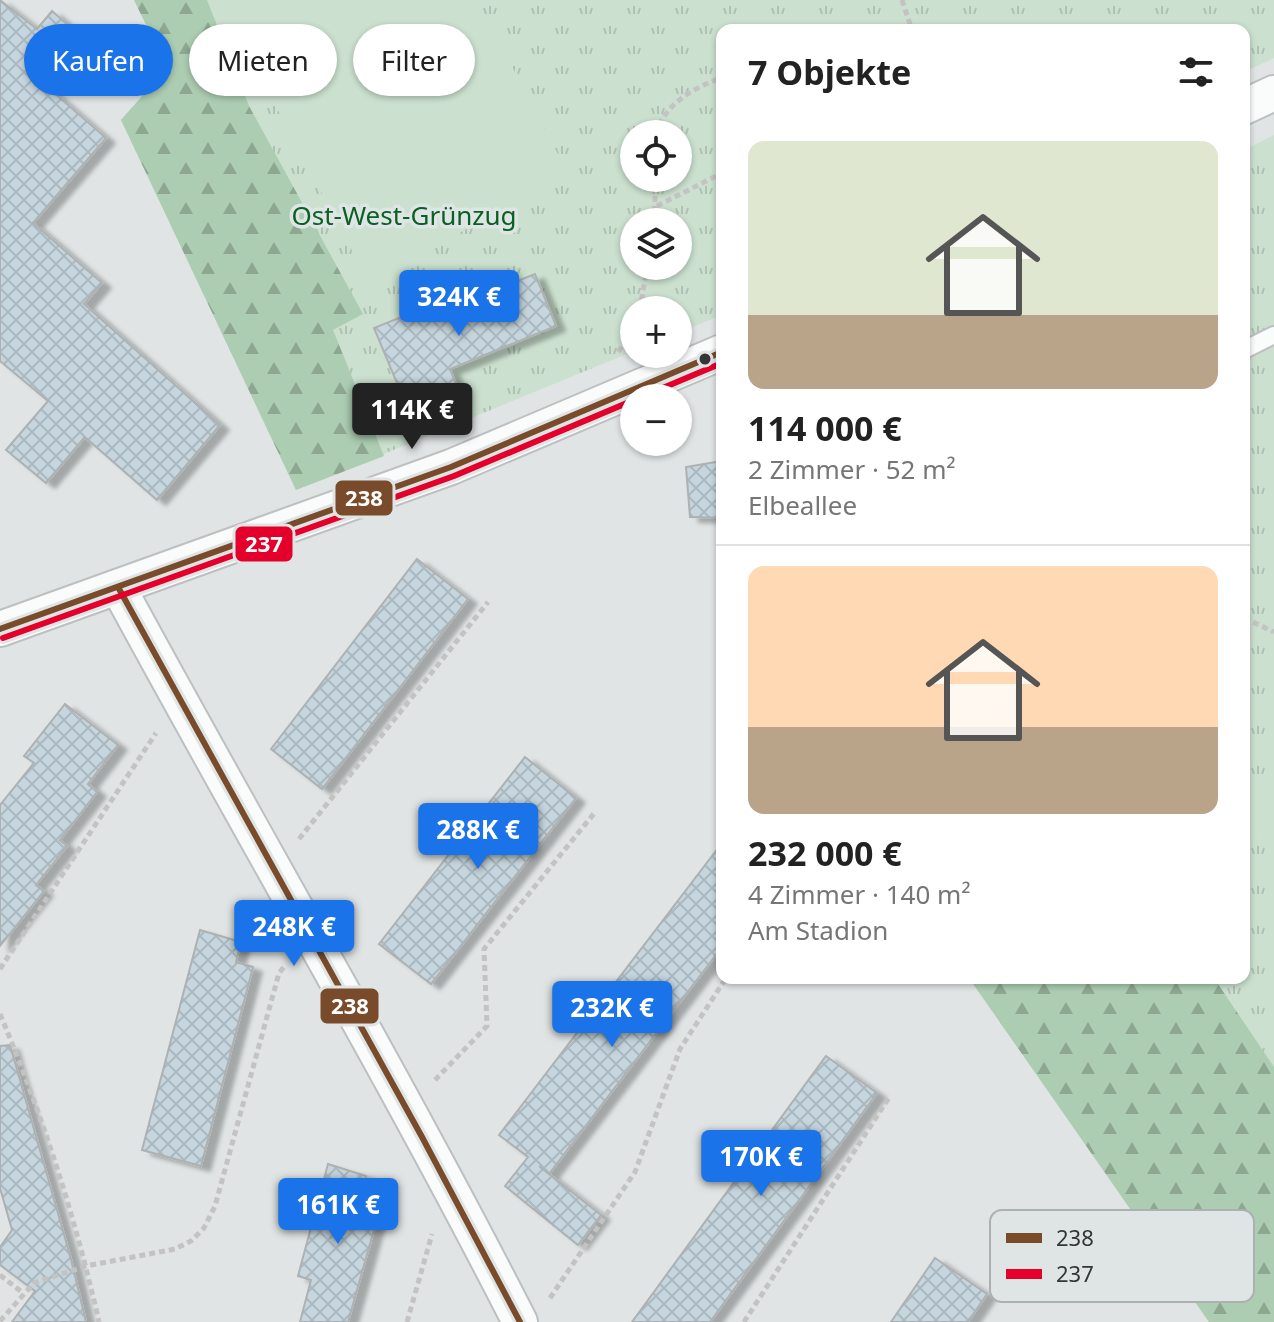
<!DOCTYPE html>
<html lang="de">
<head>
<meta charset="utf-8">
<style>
  :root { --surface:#fff; --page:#f2f2f2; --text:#222; --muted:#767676; --line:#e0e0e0; --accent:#1a73e8 }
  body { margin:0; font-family:"Noto Sans",sans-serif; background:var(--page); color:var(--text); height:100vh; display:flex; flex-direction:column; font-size:30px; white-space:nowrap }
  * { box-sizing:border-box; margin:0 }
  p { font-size:26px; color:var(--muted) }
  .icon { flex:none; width:44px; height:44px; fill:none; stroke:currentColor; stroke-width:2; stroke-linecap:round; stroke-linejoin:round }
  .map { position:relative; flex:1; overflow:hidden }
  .sheet { position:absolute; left:716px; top:24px; width:534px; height:960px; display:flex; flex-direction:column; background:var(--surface); border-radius:16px; box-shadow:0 2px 6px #0004 }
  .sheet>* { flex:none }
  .banner { position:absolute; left:24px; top:24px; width:572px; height:72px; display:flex; gap:16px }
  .controls { position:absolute; left:620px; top:120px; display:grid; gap:16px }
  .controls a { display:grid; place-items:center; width:72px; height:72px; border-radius:50%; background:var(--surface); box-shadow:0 2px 6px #0004; font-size:40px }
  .price { position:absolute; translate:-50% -68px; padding:0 18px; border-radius:8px; background:var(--accent); color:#fff; font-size:26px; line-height:52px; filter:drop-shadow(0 2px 4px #0008) }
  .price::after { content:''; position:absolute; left:50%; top:48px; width:24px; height:18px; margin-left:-12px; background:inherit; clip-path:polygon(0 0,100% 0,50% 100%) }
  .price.current { background:#222; color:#fff }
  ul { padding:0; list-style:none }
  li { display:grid; align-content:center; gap:16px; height:424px; padding:0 32px }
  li+li { border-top:2px solid var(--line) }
  li span { display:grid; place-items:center; height:248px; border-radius:16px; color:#555 }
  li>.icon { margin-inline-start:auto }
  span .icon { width:144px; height:144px; fill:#fffc; stroke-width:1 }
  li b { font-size:34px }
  h2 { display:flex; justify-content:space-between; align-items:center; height:96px; padding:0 32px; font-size:34px }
  .tag { padding:0 28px; border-radius:36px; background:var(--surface); box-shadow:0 2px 6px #0004; font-size:28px; line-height:72px }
  .tag.current { background:var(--accent); color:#fff }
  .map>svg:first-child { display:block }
</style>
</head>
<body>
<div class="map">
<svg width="1274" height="1322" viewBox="0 0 1274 1322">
  <defs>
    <pattern id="grass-tufts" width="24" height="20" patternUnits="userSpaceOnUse" patternTransform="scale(2)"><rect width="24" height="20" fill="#cbe0cf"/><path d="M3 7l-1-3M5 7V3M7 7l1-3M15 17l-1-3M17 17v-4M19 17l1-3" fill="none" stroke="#afc1b2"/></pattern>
    <pattern id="forest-firs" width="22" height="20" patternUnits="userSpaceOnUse" patternTransform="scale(2)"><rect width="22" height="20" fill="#accdb1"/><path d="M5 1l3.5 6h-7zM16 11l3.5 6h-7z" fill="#8da791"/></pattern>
    <pattern id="building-cross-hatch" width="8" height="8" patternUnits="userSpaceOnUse" patternTransform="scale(2)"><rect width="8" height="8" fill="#c6d6de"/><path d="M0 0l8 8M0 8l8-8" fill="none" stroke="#abb8bf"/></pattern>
    <filter id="shadow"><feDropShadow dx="9" dy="5" stdDeviation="2" flood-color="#0004"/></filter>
  </defs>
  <rect width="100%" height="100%" fill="#e0e4e4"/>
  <g fill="url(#grass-tufts)" fill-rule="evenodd">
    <path d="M134,0H1274V58L1244,72V30H722V315L678,333V310H634V351L296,490L121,120L167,68ZM634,134H678V178H634ZM634,222H678V266H634Z"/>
    <polygon points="1274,135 1274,1322 1209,1322 969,978 1244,978 1244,150"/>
  </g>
  <g fill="url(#forest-firs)">
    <polygon points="134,0 207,0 249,106 363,314 333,330 384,456 296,490 121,120 167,68"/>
    <polygon points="969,978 1214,978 1274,1067 1274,1322 1209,1322"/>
  </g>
  <g fill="#cbe0cf">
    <polygon points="220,0 477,0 569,175 368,281"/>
    <polygon points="1274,772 1274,860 1272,861 1244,813 1244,790"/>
  </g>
  <g fill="url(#building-cross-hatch)" stroke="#aeb1b1" stroke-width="2" filter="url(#shadow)">
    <polygon points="0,0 37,29 52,11 77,33 38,79 106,138 33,223 102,283 84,304 220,425 157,500 87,439 84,438 46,483 6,450 48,401 0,361"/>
    <polygon points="535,274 556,326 450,369 459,392 409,412 374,328 431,305 435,314"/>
    <polygon points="722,461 722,518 690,517 686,467"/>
    <polygon points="417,559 468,599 322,789 271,749"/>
    <polygon points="65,704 118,745 88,784 97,792 60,840 67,846 36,885 44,891 0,946 0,805 34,763 24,756"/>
    <polygon points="525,757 576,798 431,984 379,944"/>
    <polygon points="722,843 722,947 549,1174 539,1166 601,1215 578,1245 505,1186 528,1157 499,1135"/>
    <polygon points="200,930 241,942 236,962 253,967 201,1166 142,1150"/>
    <polygon points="10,1045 71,1259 86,1322 12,1322 35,1291 0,1265 0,1247 12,1230 0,1188 0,1046"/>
    <polygon points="826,1056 877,1093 808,1188 710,1322 632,1322"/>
    <polygon points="328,1164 366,1176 361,1195 382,1201 348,1322 300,1322 311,1280 298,1276"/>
    <polygon points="935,1258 987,1294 968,1322 891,1322"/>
  </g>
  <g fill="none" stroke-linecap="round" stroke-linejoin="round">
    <g stroke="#bdc0c0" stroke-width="20">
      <polyline id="lane" points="1244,350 1274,335"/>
    </g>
    <g stroke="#bdc0c0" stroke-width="38">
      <g id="street">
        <polyline points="1244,107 1274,93"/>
        <path d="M118,587C251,833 393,1073 520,1322"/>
        <polyline points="0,629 451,467 722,352"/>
      </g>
    </g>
    <g stroke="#c3c3c3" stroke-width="5" stroke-dasharray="6 4" stroke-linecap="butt">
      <polyline points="902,0 912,30"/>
      <path d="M655,134C669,100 690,91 722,77"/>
      <polyline points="657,206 722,173"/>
      <polyline points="654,222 656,178"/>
      <polyline points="640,310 647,266"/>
      <polyline points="618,352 634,330"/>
      <polyline points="1244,618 1274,632"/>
      <polyline points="299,839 488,602"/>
      <polyline points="0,969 156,733"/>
      <path d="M0,1014C42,1114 75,1216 99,1322"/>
      <polyline points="435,1080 487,1026 484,949 596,811"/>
      <polyline points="0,1275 23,1293"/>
      <polyline points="550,1298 635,1172 680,1049 726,978"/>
      <polyline points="0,1321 34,1283 86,1266 175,1249 191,1241 204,1228 215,1206 279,973 284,967"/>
      <polyline points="407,1322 432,1234"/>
      <polyline points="744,1322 890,1096"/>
    </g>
    <use href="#lane" stroke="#fafbfb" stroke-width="16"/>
    <use href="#street" stroke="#fafbfb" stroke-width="34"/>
    <g stroke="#dfe5e5" stroke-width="12">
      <g id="bus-1">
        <polyline points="118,587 422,1137 520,1322"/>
        <polyline points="0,629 451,467 722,352"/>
      </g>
    </g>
    <g stroke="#dfe5e5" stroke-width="12">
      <g id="bus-2">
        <polyline points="639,398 722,363"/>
        <polyline points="3,638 454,476 634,400"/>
      </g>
    </g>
    <use href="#bus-1" stroke="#7a4b2a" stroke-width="6"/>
    <use href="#bus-2" stroke="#e4002b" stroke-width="6"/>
  </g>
  <circle fill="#343636" stroke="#dfe5e5" stroke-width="3" cx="705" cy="359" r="7"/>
  <g text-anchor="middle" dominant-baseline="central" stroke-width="7" stroke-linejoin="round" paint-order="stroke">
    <g font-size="26" fill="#096123" stroke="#dfe5e5">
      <text x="404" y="215">Ost-West-Grünzug</text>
    </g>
  </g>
  <rect x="990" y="1210" width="264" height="92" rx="12" fill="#dfe5e5" stroke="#acb0b0" stroke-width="2"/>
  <rect x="1006" y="1233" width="36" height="10" fill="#7a4b2a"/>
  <rect x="1006" y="1269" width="36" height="10" fill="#e4002b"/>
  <g font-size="22" fill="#343636">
    <text x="1056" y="1246">238</text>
    <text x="1056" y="1282">237</text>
  </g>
  <g stroke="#dfe5e5" stroke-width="3">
    <rect x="334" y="479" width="60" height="38" rx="8" fill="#7a4b2a"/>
    <rect x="234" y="525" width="60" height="38" rx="8" fill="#e4002b"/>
    <rect x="319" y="987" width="61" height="38" rx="8" fill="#7a4b2a"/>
  </g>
  <g font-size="22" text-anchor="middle" font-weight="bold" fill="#fff">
    <text x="364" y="506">238</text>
    <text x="264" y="552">237</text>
    <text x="350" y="1014">238</text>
  </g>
</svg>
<div class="controls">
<a><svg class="icon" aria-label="locate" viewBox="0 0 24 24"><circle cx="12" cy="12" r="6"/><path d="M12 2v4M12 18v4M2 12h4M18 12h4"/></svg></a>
<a><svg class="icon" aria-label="layers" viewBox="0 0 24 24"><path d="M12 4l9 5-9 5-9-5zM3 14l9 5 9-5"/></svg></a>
<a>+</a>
<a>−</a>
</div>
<b class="price" style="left:459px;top:338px">324K €</b>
<b class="price current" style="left:412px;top:451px">114K €</b>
<b class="price" style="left:478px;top:871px">288K €</b>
<b class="price" style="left:294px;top:968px">248K €</b>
<b class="price" style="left:612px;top:1049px">232K €</b>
<b class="price" style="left:761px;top:1198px">170K €</b>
<b class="price" style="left:338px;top:1246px">161K €</b>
<div class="banner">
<a class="tag current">Kaufen</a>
<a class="tag">Mieten</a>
<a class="tag">Filter</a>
</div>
<section class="sheet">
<h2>7 Objekte<svg class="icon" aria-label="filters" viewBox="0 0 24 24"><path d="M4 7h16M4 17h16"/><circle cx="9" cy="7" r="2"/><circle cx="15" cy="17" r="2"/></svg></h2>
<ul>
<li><span style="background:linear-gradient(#dfe7d0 70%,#b9a48a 0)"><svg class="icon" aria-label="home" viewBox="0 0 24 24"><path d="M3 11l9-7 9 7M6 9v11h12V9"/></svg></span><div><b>114 000 €</b><p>2 Zimmer · 52 m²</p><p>Elbeallee</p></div></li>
<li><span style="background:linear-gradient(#ffd9b3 65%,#b9a48a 0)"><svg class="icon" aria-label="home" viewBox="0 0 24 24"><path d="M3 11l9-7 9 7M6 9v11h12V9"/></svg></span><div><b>232 000 €</b><p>4 Zimmer · 140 m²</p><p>Am Stadion</p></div></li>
</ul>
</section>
</div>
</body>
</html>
